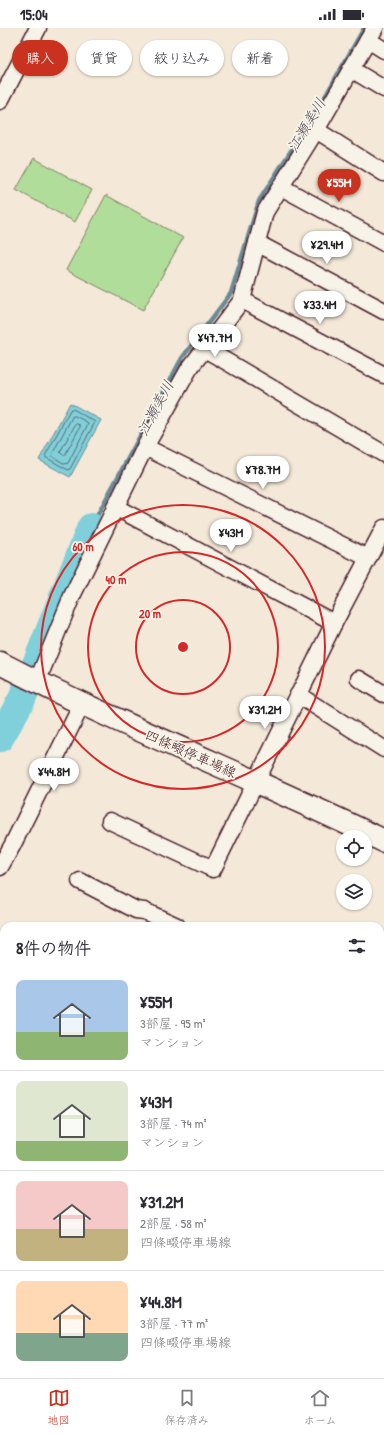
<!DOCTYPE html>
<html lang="ja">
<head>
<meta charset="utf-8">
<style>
  :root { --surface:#fff; --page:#f2f2f3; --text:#2b2b33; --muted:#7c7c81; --line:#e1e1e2; --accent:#c8321e }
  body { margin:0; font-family:"Patrick Hand","Klee One",sans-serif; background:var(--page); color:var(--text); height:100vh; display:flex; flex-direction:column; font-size:15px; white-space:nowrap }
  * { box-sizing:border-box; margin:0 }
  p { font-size:13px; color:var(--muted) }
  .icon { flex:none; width:22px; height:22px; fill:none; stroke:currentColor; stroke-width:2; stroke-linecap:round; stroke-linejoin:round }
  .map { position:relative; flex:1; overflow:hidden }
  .details { position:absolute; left:0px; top:894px; width:384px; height:456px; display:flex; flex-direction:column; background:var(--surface); border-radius:12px 12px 0 0; box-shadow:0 1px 3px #0004 }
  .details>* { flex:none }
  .hud { position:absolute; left:12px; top:12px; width:360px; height:36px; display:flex; gap:8px }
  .controls { position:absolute; left:336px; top:802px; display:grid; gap:8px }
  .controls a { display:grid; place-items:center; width:36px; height:36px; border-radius:50%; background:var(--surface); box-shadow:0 1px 3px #0004; font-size:20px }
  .price { position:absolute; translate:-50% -34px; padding:0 9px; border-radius:14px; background:#fff; color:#222; font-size:13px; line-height:26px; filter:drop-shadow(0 1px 2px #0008) }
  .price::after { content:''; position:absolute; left:50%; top:24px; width:12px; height:9px; margin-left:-6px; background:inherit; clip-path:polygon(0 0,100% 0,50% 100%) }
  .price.on { background:var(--accent); color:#fff }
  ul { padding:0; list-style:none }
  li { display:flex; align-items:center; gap:12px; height:100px; padding:0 16px }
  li+li { border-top:1px solid var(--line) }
  li span { display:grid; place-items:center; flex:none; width:112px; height:80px; border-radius:8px; color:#555 }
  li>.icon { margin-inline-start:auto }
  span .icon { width:48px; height:48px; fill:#fffc; stroke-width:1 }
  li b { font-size:17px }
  h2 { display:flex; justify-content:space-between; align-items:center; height:48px; padding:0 16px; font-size:17px }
  .chip { padding:0 14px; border-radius:18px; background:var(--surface); box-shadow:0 1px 3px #0004; font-size:14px; line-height:36px }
  .chip.on { background:var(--accent); color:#fff }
  .status { display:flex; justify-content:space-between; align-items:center; height:28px; padding:0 20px; background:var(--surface); direction:ltr }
  .status svg { height:11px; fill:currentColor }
  .dock { display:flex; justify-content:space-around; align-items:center; height:56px; border-top:1px solid var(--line); background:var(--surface); font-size:11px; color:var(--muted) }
  .dock a { display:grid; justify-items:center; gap:2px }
  .dock .on { color:var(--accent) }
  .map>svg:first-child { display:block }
</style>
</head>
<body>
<div class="status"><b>15:04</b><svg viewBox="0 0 49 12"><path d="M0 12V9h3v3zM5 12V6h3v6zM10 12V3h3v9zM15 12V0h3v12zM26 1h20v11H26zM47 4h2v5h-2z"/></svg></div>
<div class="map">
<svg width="384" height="1350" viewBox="0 0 384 1350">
  <defs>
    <pattern id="park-dots" width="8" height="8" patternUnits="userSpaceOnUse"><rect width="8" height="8" fill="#b1dd9a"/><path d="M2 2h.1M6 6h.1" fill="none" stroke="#9abd85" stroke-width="1.8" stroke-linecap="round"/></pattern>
  </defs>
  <rect width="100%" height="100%" fill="#f4e8d8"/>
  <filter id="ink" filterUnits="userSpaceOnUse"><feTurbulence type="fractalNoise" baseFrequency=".025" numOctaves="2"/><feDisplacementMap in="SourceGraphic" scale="8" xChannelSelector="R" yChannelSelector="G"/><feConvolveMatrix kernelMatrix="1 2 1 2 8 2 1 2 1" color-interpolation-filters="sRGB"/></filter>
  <g filter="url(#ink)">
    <g fill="#b1dd9a" stroke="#7e7e62">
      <polygon points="34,130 92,162 75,194 16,162"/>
      <polygon points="106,167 183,210 143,282 66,242"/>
    </g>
    <polygon fill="url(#park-dots)" stroke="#7e7e62" points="380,1180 384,1181 384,1311 380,1309"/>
    <polygon fill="#7fd0da" stroke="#6a8994" points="70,375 101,392 70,449 39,432"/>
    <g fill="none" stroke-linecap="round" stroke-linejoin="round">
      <g stroke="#5f6671" stroke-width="1">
        <polygon points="71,381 73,381 95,394 70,441 68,442 45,429"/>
        <polygon points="73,388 75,388 87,394 88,396 68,435 65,436 53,429 52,427"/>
        <polygon points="77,396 80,397 80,399 65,427 63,427 60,424 75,397"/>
      </g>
      <polyline stroke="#6a8994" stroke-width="4.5" points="91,499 182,330 231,265 259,173 322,74 364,0"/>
      <polyline stroke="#7fd0da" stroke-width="28" points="0,710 22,671 91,499"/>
      <g stroke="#4a1f2b" stroke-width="19">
        <g id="minor">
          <polyline points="368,12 384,22"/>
          <polyline points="351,41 384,61"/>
          <polyline points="0,73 38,0"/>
          <polyline points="316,102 384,145"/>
          <polyline points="281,159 384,215"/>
          <polyline points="257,215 384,283"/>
          <polyline points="242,272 384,347"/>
          <polyline points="205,321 384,426"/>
          <polyline points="145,419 368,530"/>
          <polyline points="115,479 334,595"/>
          <polyline points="359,651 384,666"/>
          <polyline points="37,654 72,568 145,419 189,341 242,272 265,184 316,102 375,0"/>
          <polyline points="298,667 384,721"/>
          <polyline points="110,793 213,841 334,595 384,500"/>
          <polyline points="0,839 12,818 82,676"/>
          <polyline points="80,853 136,882 144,883 177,898"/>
          <polyline points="380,1022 384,1024"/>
          <polyline points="0,1065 4,1067"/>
          <polyline points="380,1106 384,1097"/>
          <polyline points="0,1192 4,1194"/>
          <polyline points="240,1346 247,1350"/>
          <polyline points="270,1350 272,1346"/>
        </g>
      </g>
      <g stroke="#4a1f2b" stroke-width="25">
        <path id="secondary" d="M0,635C125,700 257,751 384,813"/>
      </g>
      <use href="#minor" stroke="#f7f3e8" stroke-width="16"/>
      <use href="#secondary" stroke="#f7f3e8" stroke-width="22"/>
    </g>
  </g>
  <g fill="none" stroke="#d62828" stroke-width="2">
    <circle cx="183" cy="619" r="47"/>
    <circle cx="183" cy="619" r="95"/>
    <circle cx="183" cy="619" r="142"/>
  </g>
  <g text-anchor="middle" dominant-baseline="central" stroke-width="3.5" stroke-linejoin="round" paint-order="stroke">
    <g font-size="14" fill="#4a1f2b" stroke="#f7f3e8">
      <text transform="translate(191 725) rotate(24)">四條畷停車場線</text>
    </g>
    <g font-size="15" font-style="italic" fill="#5a5460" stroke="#f7f3e8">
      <text transform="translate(306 97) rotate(-59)">江瀬美川</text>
      <text transform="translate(155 380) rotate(-62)">江瀬美川</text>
    </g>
  </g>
  <circle cx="183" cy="619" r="6" fill="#d62828" stroke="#f7f3e8" stroke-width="2"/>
  <g font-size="12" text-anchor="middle" font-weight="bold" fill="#d62828" stroke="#f7f3e8" stroke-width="3.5" stroke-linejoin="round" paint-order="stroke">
    <text x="83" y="523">60 m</text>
    <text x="116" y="556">40 m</text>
    <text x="150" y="590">20 m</text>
  </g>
</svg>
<div class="controls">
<a><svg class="icon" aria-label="locate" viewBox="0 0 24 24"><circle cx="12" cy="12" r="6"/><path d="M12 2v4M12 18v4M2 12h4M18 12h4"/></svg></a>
<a><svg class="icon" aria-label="layers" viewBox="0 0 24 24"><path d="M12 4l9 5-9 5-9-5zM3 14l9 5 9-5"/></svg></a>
</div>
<b class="price on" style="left:339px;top:175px">¥55M</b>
<b class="price" style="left:327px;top:237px">¥29.4M</b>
<b class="price" style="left:320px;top:297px">¥33.4M</b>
<b class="price" style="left:215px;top:330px">¥47.7M</b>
<b class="price" style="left:263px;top:462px">¥78.7M</b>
<b class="price" style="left:231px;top:525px">¥43M</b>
<b class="price" style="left:265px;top:702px">¥31.2M</b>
<b class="price" style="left:54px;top:764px">¥44.8M</b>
<div class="hud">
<a class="chip on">購入</a>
<a class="chip">賃貸</a>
<a class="chip">絞り込み</a>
<a class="chip">新着</a>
</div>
<section class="details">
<h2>8件の物件<svg class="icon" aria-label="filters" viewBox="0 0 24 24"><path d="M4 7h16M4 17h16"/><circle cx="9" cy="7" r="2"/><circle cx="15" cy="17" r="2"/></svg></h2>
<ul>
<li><span style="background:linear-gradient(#a9c7e8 65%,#8fb573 0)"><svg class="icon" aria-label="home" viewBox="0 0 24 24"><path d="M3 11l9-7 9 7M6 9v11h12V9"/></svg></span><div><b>¥55M</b><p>3部屋 · 95 m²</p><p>マンション</p></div></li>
<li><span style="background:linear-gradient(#dfe7d0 75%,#8fb573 0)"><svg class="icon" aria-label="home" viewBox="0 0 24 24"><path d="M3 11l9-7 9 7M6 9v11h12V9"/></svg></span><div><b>¥43M</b><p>3部屋 · 74 m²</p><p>マンション</p></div></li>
<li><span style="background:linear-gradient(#f6c9c9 60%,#c2b280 0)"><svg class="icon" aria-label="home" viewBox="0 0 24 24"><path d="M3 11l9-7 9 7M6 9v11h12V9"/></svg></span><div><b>¥31.2M</b><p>2部屋 · 58 m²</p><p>四條畷停車場線</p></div></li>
<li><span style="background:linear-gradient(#ffd9b3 65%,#7fa58c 0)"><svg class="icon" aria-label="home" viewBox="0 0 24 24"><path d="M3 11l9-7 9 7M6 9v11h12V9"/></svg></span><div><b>¥44.8M</b><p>3部屋 · 77 m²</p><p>四條畷停車場線</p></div></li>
</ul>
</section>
</div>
<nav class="dock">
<a class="on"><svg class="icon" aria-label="map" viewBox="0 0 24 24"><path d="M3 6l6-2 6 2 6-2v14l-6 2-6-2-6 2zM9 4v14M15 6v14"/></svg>地図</a>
<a><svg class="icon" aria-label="saved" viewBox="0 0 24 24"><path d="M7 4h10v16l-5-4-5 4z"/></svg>保存済み</a>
<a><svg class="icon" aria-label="home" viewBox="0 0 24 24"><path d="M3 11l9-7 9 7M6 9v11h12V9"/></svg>ホーム</a>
</nav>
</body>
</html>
